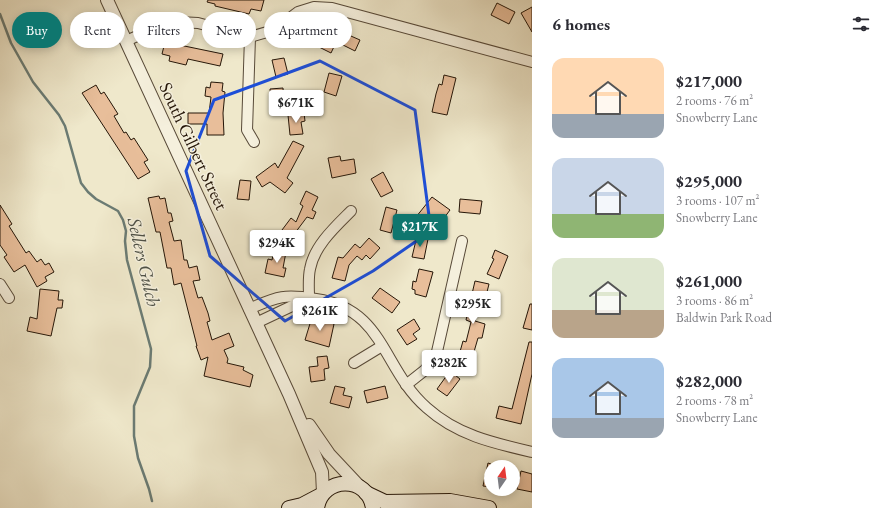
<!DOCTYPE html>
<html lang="en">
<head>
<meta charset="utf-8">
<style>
  :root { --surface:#fff; --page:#f2f2f3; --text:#2b2b33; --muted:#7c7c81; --accent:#0f766e }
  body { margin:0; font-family:"EB Garamond",serif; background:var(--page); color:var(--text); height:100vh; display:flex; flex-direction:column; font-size:15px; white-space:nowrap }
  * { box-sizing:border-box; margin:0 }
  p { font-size:13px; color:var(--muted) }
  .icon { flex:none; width:22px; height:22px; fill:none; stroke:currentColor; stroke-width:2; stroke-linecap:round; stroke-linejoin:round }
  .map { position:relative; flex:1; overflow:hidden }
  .details { display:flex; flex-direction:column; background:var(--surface); width:360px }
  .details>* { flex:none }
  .top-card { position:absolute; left:12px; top:12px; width:380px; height:36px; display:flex; gap:8px }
  .needle { width:26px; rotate:14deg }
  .controls { position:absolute; left:484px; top:460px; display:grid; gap:8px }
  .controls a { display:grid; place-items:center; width:36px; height:36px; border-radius:50%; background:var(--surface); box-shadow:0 2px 10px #0003; font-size:20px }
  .price { position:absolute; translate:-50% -34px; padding:0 9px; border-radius:4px; background:#fff; color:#222; font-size:13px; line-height:26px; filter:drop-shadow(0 1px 2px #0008) }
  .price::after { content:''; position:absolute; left:50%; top:24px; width:12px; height:9px; margin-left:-6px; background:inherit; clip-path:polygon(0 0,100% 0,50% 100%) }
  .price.on { background:var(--accent); color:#fff }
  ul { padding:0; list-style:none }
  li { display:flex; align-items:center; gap:12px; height:100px; padding:0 20px }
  li span { display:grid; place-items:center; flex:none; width:112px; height:80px; border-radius:12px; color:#555 }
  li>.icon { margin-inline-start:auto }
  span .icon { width:48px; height:48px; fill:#fffc; stroke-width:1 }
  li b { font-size:17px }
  h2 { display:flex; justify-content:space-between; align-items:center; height:48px; padding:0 20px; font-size:17px }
  .tag { padding:0 14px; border-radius:18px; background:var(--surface); box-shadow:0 2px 10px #0003; font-size:14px; line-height:36px }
  .tag.on { background:var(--accent); color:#fff }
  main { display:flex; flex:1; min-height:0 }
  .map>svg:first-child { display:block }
</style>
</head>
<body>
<main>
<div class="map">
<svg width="532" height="508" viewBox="0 0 532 508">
  <rect width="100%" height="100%" fill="#efe8cb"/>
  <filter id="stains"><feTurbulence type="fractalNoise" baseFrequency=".005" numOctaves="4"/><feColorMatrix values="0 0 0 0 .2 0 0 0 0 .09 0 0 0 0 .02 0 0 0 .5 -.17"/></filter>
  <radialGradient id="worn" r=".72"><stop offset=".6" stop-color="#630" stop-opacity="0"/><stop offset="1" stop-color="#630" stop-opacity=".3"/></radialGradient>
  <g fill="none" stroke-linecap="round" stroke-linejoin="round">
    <polyline stroke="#6b7b73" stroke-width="2.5" points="0,14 11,43 33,82 59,115 65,126 81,183 88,192 96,199 118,211 123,220 126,231 125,241 127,260 151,349 150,367 134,406 134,436 138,458 149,489 152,501"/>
  </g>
  <g fill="#e8be9a" stroke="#251608">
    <polygon points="208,0 264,0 261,11 251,9 249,14 215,6 215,4 207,2"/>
    <polygon points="497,3 515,12 509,24 491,15"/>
    <polygon points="532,7 532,32 521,13"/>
    <polygon points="325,29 339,36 331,53 317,46"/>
    <polygon points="344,33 360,40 355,51 339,43"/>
    <polygon points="165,42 223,54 220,66 188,59 186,65 169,61 170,56 162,54"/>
    <polygon points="284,58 288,74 276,77 272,60"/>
    <polygon points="329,73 342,76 336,96 324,92"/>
    <polygon points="444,75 456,78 447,115 432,112 436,94 439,84 442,85"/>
    <polygon points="211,82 223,83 222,91 225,92 223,113 224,135 207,135 207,124 188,124 188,113 209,113 211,97 205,96 206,87 210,88"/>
    <polygon points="96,85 101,94 104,92 118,114 114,116 124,133 126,132 131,140 134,138 148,160 144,162 150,172 138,179 82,93"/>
    <polygon points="283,88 284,108 272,109 270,89"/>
    <polygon points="304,113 305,121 301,122 303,134 290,135 288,115"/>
    <polygon points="293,141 304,146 287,178 293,183 285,193 270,182 262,187 256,177 275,163 278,168"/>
    <polygon points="340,156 341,161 354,159 356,173 332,178 328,158"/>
    <polygon points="383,172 393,191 381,197 371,179"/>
    <polygon points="240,180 251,181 249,200 237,199"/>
    <polygon points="306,191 318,197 312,210 316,212 313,219 307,217 295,233 300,236 294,244 279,234 291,218 296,222 303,206 300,204"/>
    <polygon points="159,196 160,199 165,198 168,213 171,213 173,221 169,222 173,237 174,241 181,240 184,260 187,260 189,268 197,266 200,280 193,281 198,298 202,297 208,313 210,321 207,322 212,340 229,333 234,346 224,350 228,359 227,363 244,367 243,370 253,375 250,387 204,376 208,357 201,360 196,346 197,346 181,283 174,285 171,268 167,268 160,232 156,232 148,198"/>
    <polygon points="432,197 450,210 435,230 416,217"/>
    <polygon points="460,199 482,201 480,214 459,212"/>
    <polygon points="0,205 12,224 9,226 26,253 29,251 37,262 41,259 45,265 49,263 54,272 45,277 47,281 37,287 25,265 14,272 4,257 7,255 0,245"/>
    <polygon points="386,207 397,210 391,233 380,230"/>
    <polygon points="417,236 428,239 424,259 412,257"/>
    <polygon points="369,238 380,248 370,259 366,255 362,260 357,256 349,265 345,281 332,278 338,257 343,258 355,244 360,248"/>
    <polygon points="274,250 286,252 283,268 286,268 284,277 265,273 268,259 272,260"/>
    <polygon points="495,250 508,256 499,279 487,274 494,259 492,258"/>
    <polygon points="419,269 433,272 426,297 415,294 415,290 412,289 413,281 416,282"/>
    <polygon points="475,281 489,284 483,308 479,307 475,321 485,324 482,338 478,338 469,369 456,366 463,341 466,342 471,322 466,320"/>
    <polygon points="380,288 400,302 392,313 372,298"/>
    <polygon points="40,289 59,291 58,300 63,300 62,308 57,308 51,336 27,331 30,317 37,319"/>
    <polygon points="530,304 532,304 532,330 523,328"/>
    <polygon points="312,317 334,324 329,347 305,340"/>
    <polygon points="414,319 420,329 413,334 417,339 407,345 397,330"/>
    <polygon points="529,342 532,342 532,374 521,424 496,418 499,406 512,409"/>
    <polygon points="327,356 329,368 324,369 325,380 311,382 309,367 318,366 317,357"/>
    <polygon points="450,371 460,379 447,396 437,389"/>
    <polygon points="335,386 345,388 343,395 352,397 349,408 330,403"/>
    <polygon points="385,386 388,398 367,403 364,391"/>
    <polygon points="488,463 491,464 491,487 483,486"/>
    <polygon points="521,471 532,474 532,492 517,489"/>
  </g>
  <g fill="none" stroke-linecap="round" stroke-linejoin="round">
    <g stroke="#584a39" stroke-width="12">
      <g id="minor">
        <polyline points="250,37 247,130 254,142"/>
        <polyline points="126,41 153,29 178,22 198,23 250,37 274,30 298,12 314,7 332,8 532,62"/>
        <polyline points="0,284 9,298"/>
        <path d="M309,298C309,288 308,278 310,269C314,246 335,227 351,211"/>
        <path d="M249,309C278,296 285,294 316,299C385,309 382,369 427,408C457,435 493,443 532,452"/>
        <polyline points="256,323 309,298"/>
        <polyline points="354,363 382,346"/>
        <polyline points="406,385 425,370 436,356 462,241"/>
      </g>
    </g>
    <g stroke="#584a39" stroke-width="14">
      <g id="tertiary">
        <polyline points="107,0 289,394 322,472 323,493"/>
        <polyline points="309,425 329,454 359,486"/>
      </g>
    </g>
    <g stroke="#251608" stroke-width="16">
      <g id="secondary">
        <polyline points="366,493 385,502 450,501 489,508"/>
        <polyline points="289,508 302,505 321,495"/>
        <path d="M317,508C322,476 368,475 373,508"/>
      </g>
    </g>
    <use href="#minor" stroke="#f5f0dd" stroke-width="10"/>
    <use href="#tertiary" stroke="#f5f0dd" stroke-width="12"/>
    <use href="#secondary" stroke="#f5f0dd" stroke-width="14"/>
  </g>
  <path fill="none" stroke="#1d4ed8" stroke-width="3" stroke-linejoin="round" d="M320,61L415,110L431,231L373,271L285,321L210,256L186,171L214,100Z"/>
  <g text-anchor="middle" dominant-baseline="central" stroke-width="3" stroke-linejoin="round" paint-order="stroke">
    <g font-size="18" fill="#251608" stroke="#f5f0dd">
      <text transform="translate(194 146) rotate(65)">South Gilbert Street</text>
    </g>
    <g font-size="19" font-style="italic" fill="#4e5147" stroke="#f5f0dd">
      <text transform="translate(144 262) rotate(77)">Sellers Gulch</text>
    </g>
  </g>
  <rect width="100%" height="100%" filter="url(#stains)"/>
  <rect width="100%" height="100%" fill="url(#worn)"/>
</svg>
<div class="controls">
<a><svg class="needle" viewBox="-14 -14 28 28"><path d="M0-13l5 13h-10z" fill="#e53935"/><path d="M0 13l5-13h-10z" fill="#7c7c81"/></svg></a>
</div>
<b class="price" style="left:296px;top:124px">$671K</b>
<b class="price on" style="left:420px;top:248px">$217K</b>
<b class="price" style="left:277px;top:264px">$294K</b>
<b class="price" style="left:473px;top:325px">$295K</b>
<b class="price" style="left:320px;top:332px">$261K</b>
<b class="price" style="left:449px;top:384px">$282K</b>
<div class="top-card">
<a class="tag on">Buy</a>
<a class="tag">Rent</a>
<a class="tag">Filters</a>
<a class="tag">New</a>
<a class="tag">Apartment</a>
</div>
</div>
<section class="details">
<h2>6 homes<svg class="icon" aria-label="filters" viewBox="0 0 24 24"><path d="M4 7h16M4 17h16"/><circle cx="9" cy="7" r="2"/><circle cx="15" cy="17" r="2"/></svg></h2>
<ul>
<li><span style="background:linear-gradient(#ffd9b3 70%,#9aa5b1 0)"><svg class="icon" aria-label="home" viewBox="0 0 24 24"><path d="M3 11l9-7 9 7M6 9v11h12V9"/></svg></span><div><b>$217,000</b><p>2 rooms · 76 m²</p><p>Snowberry Lane</p></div></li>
<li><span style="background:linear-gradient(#c9d6e8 70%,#8fb573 0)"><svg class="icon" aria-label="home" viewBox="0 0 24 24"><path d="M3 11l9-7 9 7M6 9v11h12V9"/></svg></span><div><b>$295,000</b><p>3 rooms · 107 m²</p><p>Snowberry Lane</p></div></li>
<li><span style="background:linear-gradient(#dfe7d0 65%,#b9a48a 0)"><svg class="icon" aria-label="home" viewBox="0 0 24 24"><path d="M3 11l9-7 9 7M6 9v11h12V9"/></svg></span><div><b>$261,000</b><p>3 rooms · 86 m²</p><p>Baldwin Park Road</p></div></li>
<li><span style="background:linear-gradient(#a9c7e8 75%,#9aa5b1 0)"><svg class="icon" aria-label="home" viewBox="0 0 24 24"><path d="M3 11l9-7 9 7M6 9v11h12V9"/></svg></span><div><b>$282,000</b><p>2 rooms · 78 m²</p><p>Snowberry Lane</p></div></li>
</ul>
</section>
</main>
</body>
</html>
